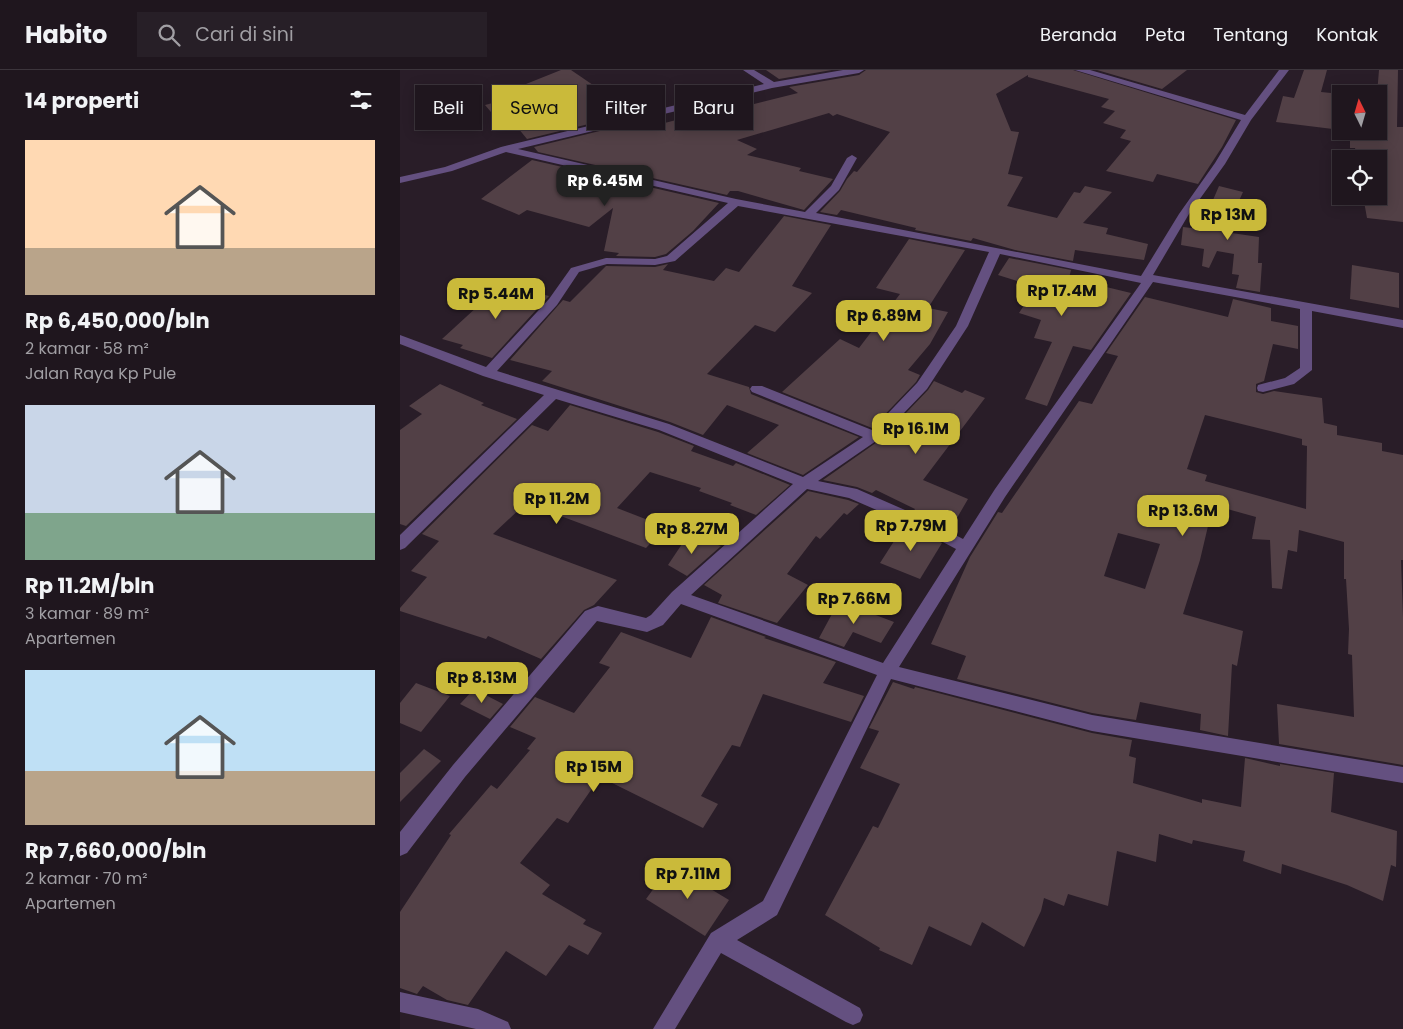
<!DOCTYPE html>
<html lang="id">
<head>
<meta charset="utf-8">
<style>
  :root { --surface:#1f161e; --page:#271f27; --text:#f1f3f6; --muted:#a19fa4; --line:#3c353c; --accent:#caba3a }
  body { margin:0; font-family:Poppins,sans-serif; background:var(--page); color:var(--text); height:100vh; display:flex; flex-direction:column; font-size:19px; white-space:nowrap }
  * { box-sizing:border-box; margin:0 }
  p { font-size:16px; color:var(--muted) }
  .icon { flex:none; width:28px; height:28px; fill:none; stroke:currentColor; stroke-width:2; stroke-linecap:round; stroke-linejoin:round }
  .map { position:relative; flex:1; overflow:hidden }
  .side { display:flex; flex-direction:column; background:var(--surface); width:400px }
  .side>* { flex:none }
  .banner { position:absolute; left:15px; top:15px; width:475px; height:45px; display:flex; gap:10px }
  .needle { width:32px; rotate:355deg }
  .controls { position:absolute; left:932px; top:15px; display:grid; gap:10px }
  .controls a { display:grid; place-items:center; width:55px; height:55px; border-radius:0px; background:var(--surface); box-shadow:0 2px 12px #0003,0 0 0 1px var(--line); font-size:25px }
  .price { position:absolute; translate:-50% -42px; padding:0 11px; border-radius:10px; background:var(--accent); color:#111; font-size:16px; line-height:32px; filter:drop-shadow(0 1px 2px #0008) }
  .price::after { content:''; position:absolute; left:50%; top:30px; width:15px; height:11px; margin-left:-8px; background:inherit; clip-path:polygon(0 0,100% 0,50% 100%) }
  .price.selected { background:#222; color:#fff }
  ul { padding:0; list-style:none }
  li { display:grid; align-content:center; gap:10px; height:265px; padding:0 25px }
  li span { display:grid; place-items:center; height:155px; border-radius:0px; color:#555 }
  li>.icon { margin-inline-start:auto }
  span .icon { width:90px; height:90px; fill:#fffc; stroke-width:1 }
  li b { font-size:21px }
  h2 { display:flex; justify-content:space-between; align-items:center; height:60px; padding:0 25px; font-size:21px }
  .pill { padding:0 18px; border-radius:0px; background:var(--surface); box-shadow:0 2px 12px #0003,0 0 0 1px var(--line); font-size:18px; line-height:45px }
  .pill.selected { background:var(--accent); color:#111 }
  header { display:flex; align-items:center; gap:30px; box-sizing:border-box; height:70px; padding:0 25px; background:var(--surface); border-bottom:1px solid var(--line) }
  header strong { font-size:24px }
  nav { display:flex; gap:28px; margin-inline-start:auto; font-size:18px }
  .search { width:350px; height:45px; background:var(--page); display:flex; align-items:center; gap:12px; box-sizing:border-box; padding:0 18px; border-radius:0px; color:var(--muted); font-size:19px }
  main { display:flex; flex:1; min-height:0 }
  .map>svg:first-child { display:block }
</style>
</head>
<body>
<header>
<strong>Habito</strong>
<div class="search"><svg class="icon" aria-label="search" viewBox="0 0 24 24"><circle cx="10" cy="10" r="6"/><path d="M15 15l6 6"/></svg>Cari di sini</div>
<nav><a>Beranda</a><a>Peta</a><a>Tentang</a><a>Kontak</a></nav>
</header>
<main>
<section class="side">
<h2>14 properti<svg class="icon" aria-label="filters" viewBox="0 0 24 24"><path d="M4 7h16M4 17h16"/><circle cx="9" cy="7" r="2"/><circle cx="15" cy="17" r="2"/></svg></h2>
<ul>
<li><span style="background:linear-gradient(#ffd9b3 70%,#b9a48a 0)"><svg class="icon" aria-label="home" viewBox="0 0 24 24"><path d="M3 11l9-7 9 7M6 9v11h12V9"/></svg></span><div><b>Rp 6,450,000/bln</b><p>2 kamar · 58 m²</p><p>Jalan Raya Kp Pule</p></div></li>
<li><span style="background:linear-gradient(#c9d6e8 70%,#7fa58c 0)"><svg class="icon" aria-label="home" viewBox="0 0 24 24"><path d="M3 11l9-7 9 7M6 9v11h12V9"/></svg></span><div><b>Rp 11.2M/bln</b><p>3 kamar · 89 m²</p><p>Apartemen</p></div></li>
<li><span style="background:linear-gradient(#bfe0f5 65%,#b9a48a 0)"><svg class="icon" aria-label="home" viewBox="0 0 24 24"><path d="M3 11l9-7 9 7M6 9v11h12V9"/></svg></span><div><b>Rp 7,660,000/bln</b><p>2 kamar · 70 m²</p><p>Apartemen</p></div></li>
</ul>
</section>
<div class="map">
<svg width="1003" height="959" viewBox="0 0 1003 959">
  <rect width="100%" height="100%" fill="#291d28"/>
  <g fill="#524046" fill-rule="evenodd">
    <polygon points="161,0 171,0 234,43 127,69 113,52 102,55 85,35 119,26 118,24 128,21 121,16"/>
    <polygon points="366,0 432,0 379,9"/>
    <polygon points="466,0 673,0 836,50 822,77 798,114 757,104 753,112 706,101 731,71 720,68 726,60 703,53 715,41 701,37 709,29 628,7 628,5 596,24 611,61 619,62 608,104 623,107 607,136 657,148 674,122 680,123 685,116 712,122 683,153 708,158 706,164 748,174 744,190 675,180 673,191 615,180 573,168 571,171 515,160 516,158 441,140 437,145 420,142 440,121 447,109 454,101 457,102 490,62 437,44 433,46 429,43 337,70 357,79 347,85 401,98 399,101 433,109 404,140 338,121 330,121 327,125 138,82 134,77 245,50 253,56 284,48 287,51 398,23 389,17 459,5"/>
    <polygon points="697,0 787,0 762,19"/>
    <polygon points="904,0 927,0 921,22 941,24 941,60 876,52 883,26 894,28"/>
    <polygon points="979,0 998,0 997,57 1003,57 1003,152 967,148 963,126 979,126 979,89 957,89 955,78 950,78 950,61 979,61 979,24 977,24"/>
    <polygon points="132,90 319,133 293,161 266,184 255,187 216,186 219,183 204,181 213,138 189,157 127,140 119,145 81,129"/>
    <polygon points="819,116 843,122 825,162 859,167 858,193 862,193 860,222 836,218 839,205 832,204 834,184 817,181 809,198 802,196 804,179 781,175 783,157 808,160 813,130"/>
    <polygon points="384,146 431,155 392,216 412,223 375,262 355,255 307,304 349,317 351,324 459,367 403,405 347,383 379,355 327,335 303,365 270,352 142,311 152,301 110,290 163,230 170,232 206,196 255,197 268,194 263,200 314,211 326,198 339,202"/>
    <polygon points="509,169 565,180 528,238 548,242 530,274 508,300 520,305 516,312 472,358 382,322 440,269 459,278 500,224 476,218"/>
    <polygon points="609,188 671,200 669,208 731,223 691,280 673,276 647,336 625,329 652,272 634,268 641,250 619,243 636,217 598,205"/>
    <polygon points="952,195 999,203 999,238 950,229"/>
    <polygon points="102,214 149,226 92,288 60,278 63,275 42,269"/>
    <path d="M745,227L828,247L833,229L871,238V251L898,256V279L873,274L864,311L856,314V322L863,324L874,321L922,328L924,353L937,356V365L982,373V381L1003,385V490H1001L1003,547V695L879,674L877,634L954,647L952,585L948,584L949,559L946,509H944V472L899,460L897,482L888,480L882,519L872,518L870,470L852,469L856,447L813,435L800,490L783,544L843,561L837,596L832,594L828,666L800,660L801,644L740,632L736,650L692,643L557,609L566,586L531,574L570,487L598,442L602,443L679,331L692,334L718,286L706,283ZM805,345L902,369V375L907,376L906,439L805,411L807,405L787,399ZM718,463L760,474L745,519L704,506Z"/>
    <polygon points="534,311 562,323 565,320 585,328 523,410 568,429 550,460 513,442 515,439 476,420 472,423 457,417 423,410 480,370 528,320"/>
    <polygon points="40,314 84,333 81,335 117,349 6,456 0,454 0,360 22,344 9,336"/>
    <polygon points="170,335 258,362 294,376 291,381 333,396 336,393 390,415 356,445 330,435 332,433 299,421 301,418 250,402 217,438 266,457 246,478 126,433 93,464 217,510 194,535 184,540 141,589 88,566 86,569 0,541 0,538 27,507 11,501 39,471 22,464 132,355 148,361"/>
    <polygon points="408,421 448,430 459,434 447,445 444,443 420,469 416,466 387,504 408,515 377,553 318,533 322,525 304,515"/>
    <polygon points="505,454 542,473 520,509 480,493"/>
    <polygon points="288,465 321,476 287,506 268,495"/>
    <polygon points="439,531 494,552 481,573 453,562 444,577 419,568"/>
    <polygon points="311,547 366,567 364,568 436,592 423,613 464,626 451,652 363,624 340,677 332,675 301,726 318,734 303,758 200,707 168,753 157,748 120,793 150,815 142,824 186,850 183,854 202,863 188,885 169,875 146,906 106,881 68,935 47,930 23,916 17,924 0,918 0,842 51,765 49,764 91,715 97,719 130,680 127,679 136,668 110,657 135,627 174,643 210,597 199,593 221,562 291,588"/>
    <polygon points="493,612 514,619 515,617 692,663 732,670 729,686 736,688 733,713 802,733 802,729 841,737 845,688 880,696 880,694 934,703 931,742 997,761 996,797 991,795 983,831 947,815 882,794 881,804 843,791 845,781 793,770 792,774 759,764 756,792 717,781 708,836 668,824 664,836 644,828 641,841 624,877 582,852 571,876 529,856 512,895 479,880 480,878 425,845 473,756 478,758 500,714 460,698 479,661 469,658"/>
    <polygon points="16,613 50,626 21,662 0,653 0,633"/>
    <polygon points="74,619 103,634 90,649 60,634"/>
    <polygon points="24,679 41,691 0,732 0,703"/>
    <polygon points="271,795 329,830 305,866 246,829"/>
  </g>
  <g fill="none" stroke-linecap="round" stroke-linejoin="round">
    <g fill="#645080" fill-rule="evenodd">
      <path d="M343,0H354L374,12L443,0H464L459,3L372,18L118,79L336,129L405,142L431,116L447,88L452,85L457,88L439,120L416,143L741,206L779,144L815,93L841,50L675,0H690L845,45L879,0H889L851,50L825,94L789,144L753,205L1003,250V258L912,241V300L894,314L863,322L858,321L857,318L858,315L885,308L900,298V239L753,212L605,427L499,597L692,645L1003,697V713L692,661L491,609L377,845L337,870L460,938L463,945L460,952L453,955L446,952L321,883L275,959H253L311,863L363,831L477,605L281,534L263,555L247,562L197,551L65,707L7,783L0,786V762L53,695L185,541L198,536L246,548L251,545L272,522L393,414L259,360L156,329L5,478L0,480V465L144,325L83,306L0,274V265L86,297L149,229L171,198L206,188L255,189L267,186L328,133L106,82L52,101L0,113V107L45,97L101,77L364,14ZM338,136L589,182L556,256L517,313L472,360L362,316H352L350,319L352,322L463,367L403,407L269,354L97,301L157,235L179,202L207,194L255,195L275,191ZM600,184L741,213L595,419L563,469L521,447L457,419L418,411L479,369L527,319L568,256ZM407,419L449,428L511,455L556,479L483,593L291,525Z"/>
      <polygon points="0,922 78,939 108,952 111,959 76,959 0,942"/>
    </g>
  </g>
</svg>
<div class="controls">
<a><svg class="needle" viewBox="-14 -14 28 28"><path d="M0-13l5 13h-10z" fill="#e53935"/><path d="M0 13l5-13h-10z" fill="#a19fa4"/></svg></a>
<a><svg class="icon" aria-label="locate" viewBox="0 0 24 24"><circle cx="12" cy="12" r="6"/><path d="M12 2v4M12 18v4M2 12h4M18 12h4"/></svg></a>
</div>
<b class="price selected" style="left:205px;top:137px">Rp 6.45M</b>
<b class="price" style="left:828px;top:171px">Rp 13M</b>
<b class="price" style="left:662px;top:247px">Rp 17.4M</b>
<b class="price" style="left:96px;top:250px">Rp 5.44M</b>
<b class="price" style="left:484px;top:272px">Rp 6.89M</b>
<b class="price" style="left:516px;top:385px">Rp 16.1M</b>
<b class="price" style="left:157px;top:455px">Rp 11.2M</b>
<b class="price" style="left:783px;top:467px">Rp 13.6M</b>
<b class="price" style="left:511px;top:482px">Rp 7.79M</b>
<b class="price" style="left:292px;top:485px">Rp 8.27M</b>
<b class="price" style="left:454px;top:555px">Rp 7.66M</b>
<b class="price" style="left:82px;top:634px">Rp 8.13M</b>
<b class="price" style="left:194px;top:723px">Rp 15M</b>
<b class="price" style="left:288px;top:830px">Rp 7.11M</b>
<div class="banner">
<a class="pill">Beli</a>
<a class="pill selected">Sewa</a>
<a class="pill">Filter</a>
<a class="pill">Baru</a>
</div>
</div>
</main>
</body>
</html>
